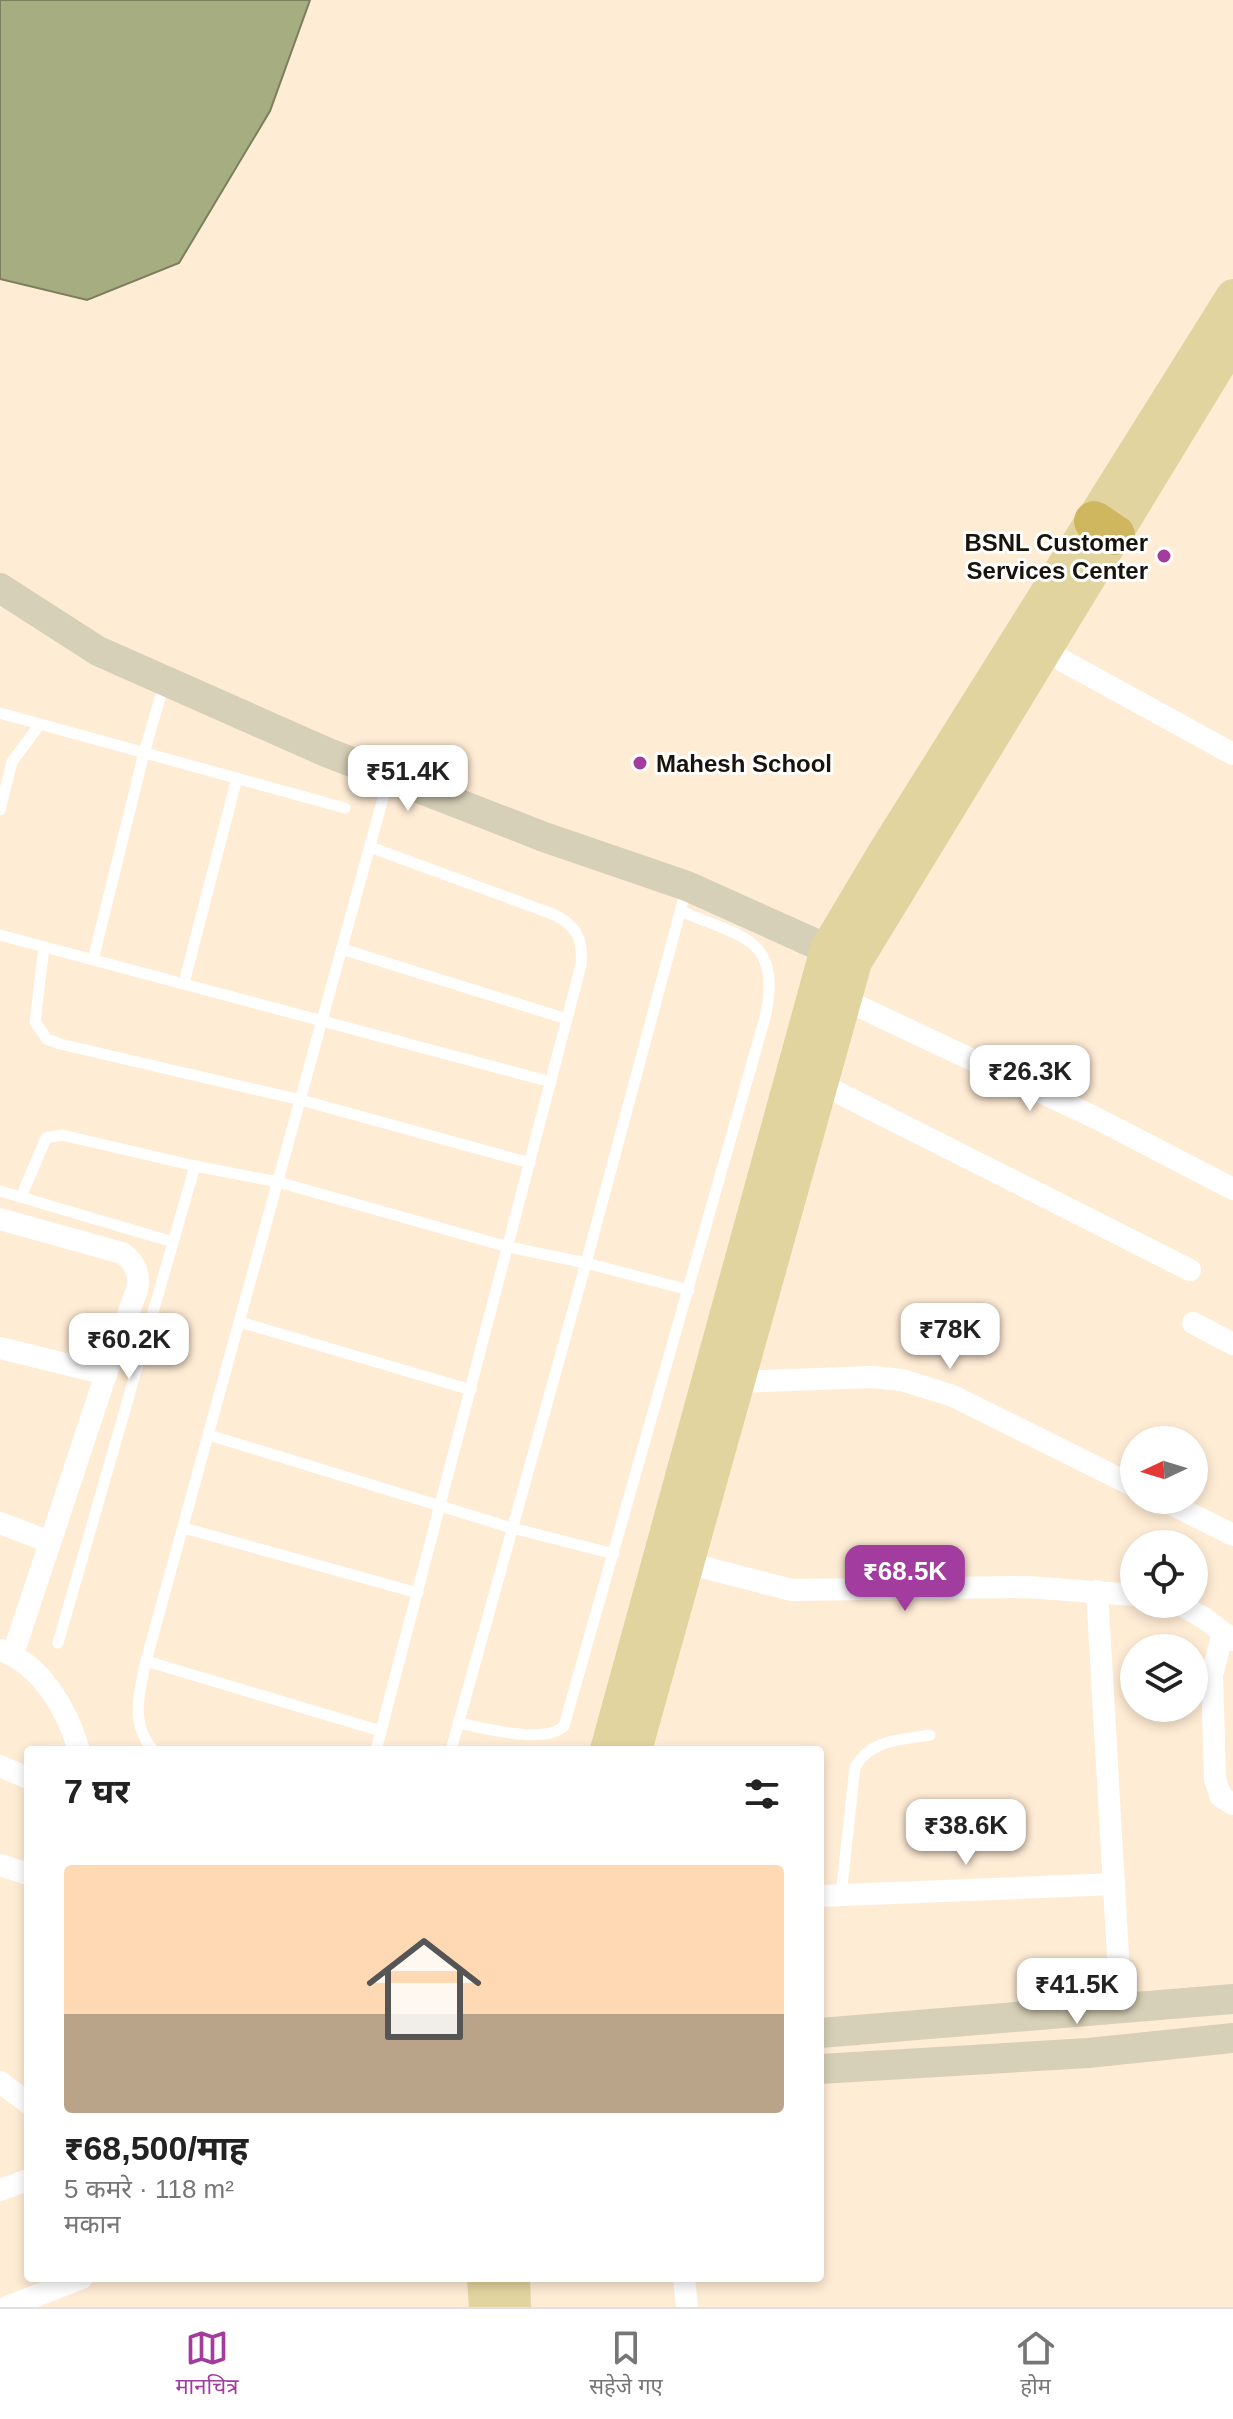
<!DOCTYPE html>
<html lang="hi">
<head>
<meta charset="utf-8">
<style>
  :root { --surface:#fff; --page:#f6f6f6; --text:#222; --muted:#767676; --line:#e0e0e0; --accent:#a33c9f }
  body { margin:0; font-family:Helvetica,"Noto Sans Devanagari",sans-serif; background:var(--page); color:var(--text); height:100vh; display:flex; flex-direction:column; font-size:30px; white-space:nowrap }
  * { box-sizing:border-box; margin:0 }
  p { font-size:26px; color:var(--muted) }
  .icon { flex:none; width:44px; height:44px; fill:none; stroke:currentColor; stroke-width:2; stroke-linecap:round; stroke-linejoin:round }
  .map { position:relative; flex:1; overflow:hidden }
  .sheet { position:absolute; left:24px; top:1746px; width:800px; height:536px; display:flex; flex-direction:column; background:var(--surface); border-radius:8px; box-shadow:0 4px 12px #0003 }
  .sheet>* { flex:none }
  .needle { width:52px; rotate:266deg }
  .controls { position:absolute; left:1120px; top:1426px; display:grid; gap:16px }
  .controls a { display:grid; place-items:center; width:88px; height:88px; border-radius:50%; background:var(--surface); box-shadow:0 4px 12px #0003; font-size:40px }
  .price { position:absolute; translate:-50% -68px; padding:0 18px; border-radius:16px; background:#fff; color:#222; font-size:26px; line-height:52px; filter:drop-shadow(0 2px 4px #0008) }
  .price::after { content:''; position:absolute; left:50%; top:48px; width:24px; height:18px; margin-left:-12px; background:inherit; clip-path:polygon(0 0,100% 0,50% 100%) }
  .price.on { background:var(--accent); color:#fff }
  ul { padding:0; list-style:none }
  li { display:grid; align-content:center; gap:16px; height:424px; padding:0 40px }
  li span { display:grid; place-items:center; height:248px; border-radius:8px; color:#555 }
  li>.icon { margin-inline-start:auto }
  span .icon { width:144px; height:144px; fill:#fffc; stroke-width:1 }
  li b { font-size:34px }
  h2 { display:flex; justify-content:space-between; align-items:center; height:96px; padding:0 40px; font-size:34px }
  .tabs { display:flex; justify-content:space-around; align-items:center; height:112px; border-top:2px solid var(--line); background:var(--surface); font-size:22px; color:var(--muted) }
  .tabs a { display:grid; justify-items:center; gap:4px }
  .tabs .on { color:var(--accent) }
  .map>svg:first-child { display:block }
</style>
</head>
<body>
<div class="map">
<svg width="1233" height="2307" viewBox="0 0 1233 2307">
  <rect width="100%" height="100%" fill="#ffecd5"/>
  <polygon fill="#a6ad80" stroke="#7c7f5d" stroke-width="2" points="0,0 310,0 270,111 179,263 87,300 0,279"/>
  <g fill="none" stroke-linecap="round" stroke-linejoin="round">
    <g stroke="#fff" stroke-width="11">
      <polyline points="0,713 345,808"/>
      <polyline points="0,810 12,762 40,724"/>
      <path d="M370,847L555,915C578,927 583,940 581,965L376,1750"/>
      <polyline points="0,935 551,1082"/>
      <polyline points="44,947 35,1022 47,1039 60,1044 301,1100 530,1163"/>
      <polyline points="342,949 567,1019"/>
      <polyline points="93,960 144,753 165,681"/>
      <polyline points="184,983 237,778"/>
      <polyline points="0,1191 173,1242"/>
      <polyline points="21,1197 46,1138 62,1135 195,1166 278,1182 508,1247 586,1263 689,1290"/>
      <polyline points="240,1322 471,1390"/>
      <polyline points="209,1435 512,1528 614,1554"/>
      <polyline points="184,1528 418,1593"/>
      <polyline points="58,1643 195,1166"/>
      <polyline points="146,1661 381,1731"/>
      <path d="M458,1723C485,1728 544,1745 564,1726L766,1014C781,936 741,938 681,911"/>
      <path d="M153,1750C130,1724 139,1692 146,1661L388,780"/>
      <polyline points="451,1750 586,1263 687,886"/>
      <path d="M841,1895L855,1767C871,1739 901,1740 930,1735"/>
    </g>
    <g stroke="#fff" stroke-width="22">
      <polyline points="1045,651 1233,754"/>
      <polyline points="845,1000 1096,1118 1233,1189"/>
      <polyline points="821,1084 1190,1270"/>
      <path d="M0,1219L122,1253C136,1263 140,1273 137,1290L106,1374L13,1654"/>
      <polyline points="1193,1323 1233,1344"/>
      <polyline points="0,1348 106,1374"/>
      <polyline points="738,1382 872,1377 902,1380 953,1396 1134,1486"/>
      <polyline points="1163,1500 1233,1535"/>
      <polyline points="0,1523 50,1542"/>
      <polyline points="687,1563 792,1590 1027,1587 1134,1595"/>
      <polyline points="1097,1591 1121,2008"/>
      <polyline points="1179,1604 1204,1618 1233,1640"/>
      <polyline points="1223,1633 1212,1675 1215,1779 1221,1797 1233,1804"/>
      <path d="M1,1650C42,1665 67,1710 79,1750"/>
      <polyline points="0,1766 28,1778"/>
      <polyline points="0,1865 28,1874"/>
      <polyline points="820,1896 1114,1884"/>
      <polyline points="0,2082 28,2103"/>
      <polyline points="0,2190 28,2180"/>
      <polyline points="684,2278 687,2307"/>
      <polyline points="7,2307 82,2278"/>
    </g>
    <g stroke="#d7d0b8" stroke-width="30">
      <polyline points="0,588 98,651 326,752 544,837 687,886 847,958"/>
      <polyline points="820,2033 1233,1999"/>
      <polyline points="820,2069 1088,2053 1233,2038"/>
    </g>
    <g stroke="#e2d49f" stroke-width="34">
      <polyline points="607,1750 827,949 886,850 1233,296"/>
      <polyline points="635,1750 855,962 1233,341"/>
      <polyline points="484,2278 486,2307"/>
      <polyline points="513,2278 514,2307"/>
    </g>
    <polyline stroke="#ceb75f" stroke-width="40" points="1094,521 1115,535"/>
  </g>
  <g fill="#a33c9f" stroke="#fff" stroke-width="3">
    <circle cx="1164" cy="556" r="8"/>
    <circle cx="640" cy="763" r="8"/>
  </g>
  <g text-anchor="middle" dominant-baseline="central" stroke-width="6" stroke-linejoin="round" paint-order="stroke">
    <g font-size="24" font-weight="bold" fill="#19130b" stroke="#fff" text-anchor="end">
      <text x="1148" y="542">BSNL Customer<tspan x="1148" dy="28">Services Center</tspan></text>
      <text x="656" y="763" text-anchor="start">Mahesh School</text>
    </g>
  </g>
</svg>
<div class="controls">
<a><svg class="needle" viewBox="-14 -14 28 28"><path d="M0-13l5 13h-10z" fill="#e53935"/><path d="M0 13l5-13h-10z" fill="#767676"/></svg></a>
<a><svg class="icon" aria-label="locate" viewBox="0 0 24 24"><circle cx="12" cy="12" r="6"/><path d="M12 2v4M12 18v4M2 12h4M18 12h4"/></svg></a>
<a><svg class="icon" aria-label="layers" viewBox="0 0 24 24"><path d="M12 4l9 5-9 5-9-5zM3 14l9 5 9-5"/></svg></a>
</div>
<b class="price" style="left:408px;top:813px">₹51.4K</b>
<b class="price" style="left:1030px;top:1113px">₹26.3K</b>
<b class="price" style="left:950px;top:1371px">₹78K</b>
<b class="price" style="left:129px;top:1381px">₹60.2K</b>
<b class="price on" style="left:905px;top:1613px">₹68.5K</b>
<b class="price" style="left:966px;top:1867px">₹38.6K</b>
<b class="price" style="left:1077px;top:2026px">₹41.5K</b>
<section class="sheet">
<h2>7 घर<svg class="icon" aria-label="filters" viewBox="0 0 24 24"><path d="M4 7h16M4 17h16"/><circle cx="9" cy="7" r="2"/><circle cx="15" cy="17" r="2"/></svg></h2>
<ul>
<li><span style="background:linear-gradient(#ffd9b3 60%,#b9a48a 0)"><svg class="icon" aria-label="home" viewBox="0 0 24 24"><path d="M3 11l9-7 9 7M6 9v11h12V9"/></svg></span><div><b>₹68,500/माह</b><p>5 कमरे · 118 m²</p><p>मकान</p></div></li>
</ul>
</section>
</div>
<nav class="tabs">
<a class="on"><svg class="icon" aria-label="map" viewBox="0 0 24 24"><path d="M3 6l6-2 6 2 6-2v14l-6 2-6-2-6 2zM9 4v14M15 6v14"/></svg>मानचित्र</a>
<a><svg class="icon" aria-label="saved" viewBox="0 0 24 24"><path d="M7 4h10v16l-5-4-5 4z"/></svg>सहेजे गए</a>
<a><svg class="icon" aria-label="home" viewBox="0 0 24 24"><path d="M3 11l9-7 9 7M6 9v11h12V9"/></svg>होम</a>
</nav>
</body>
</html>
